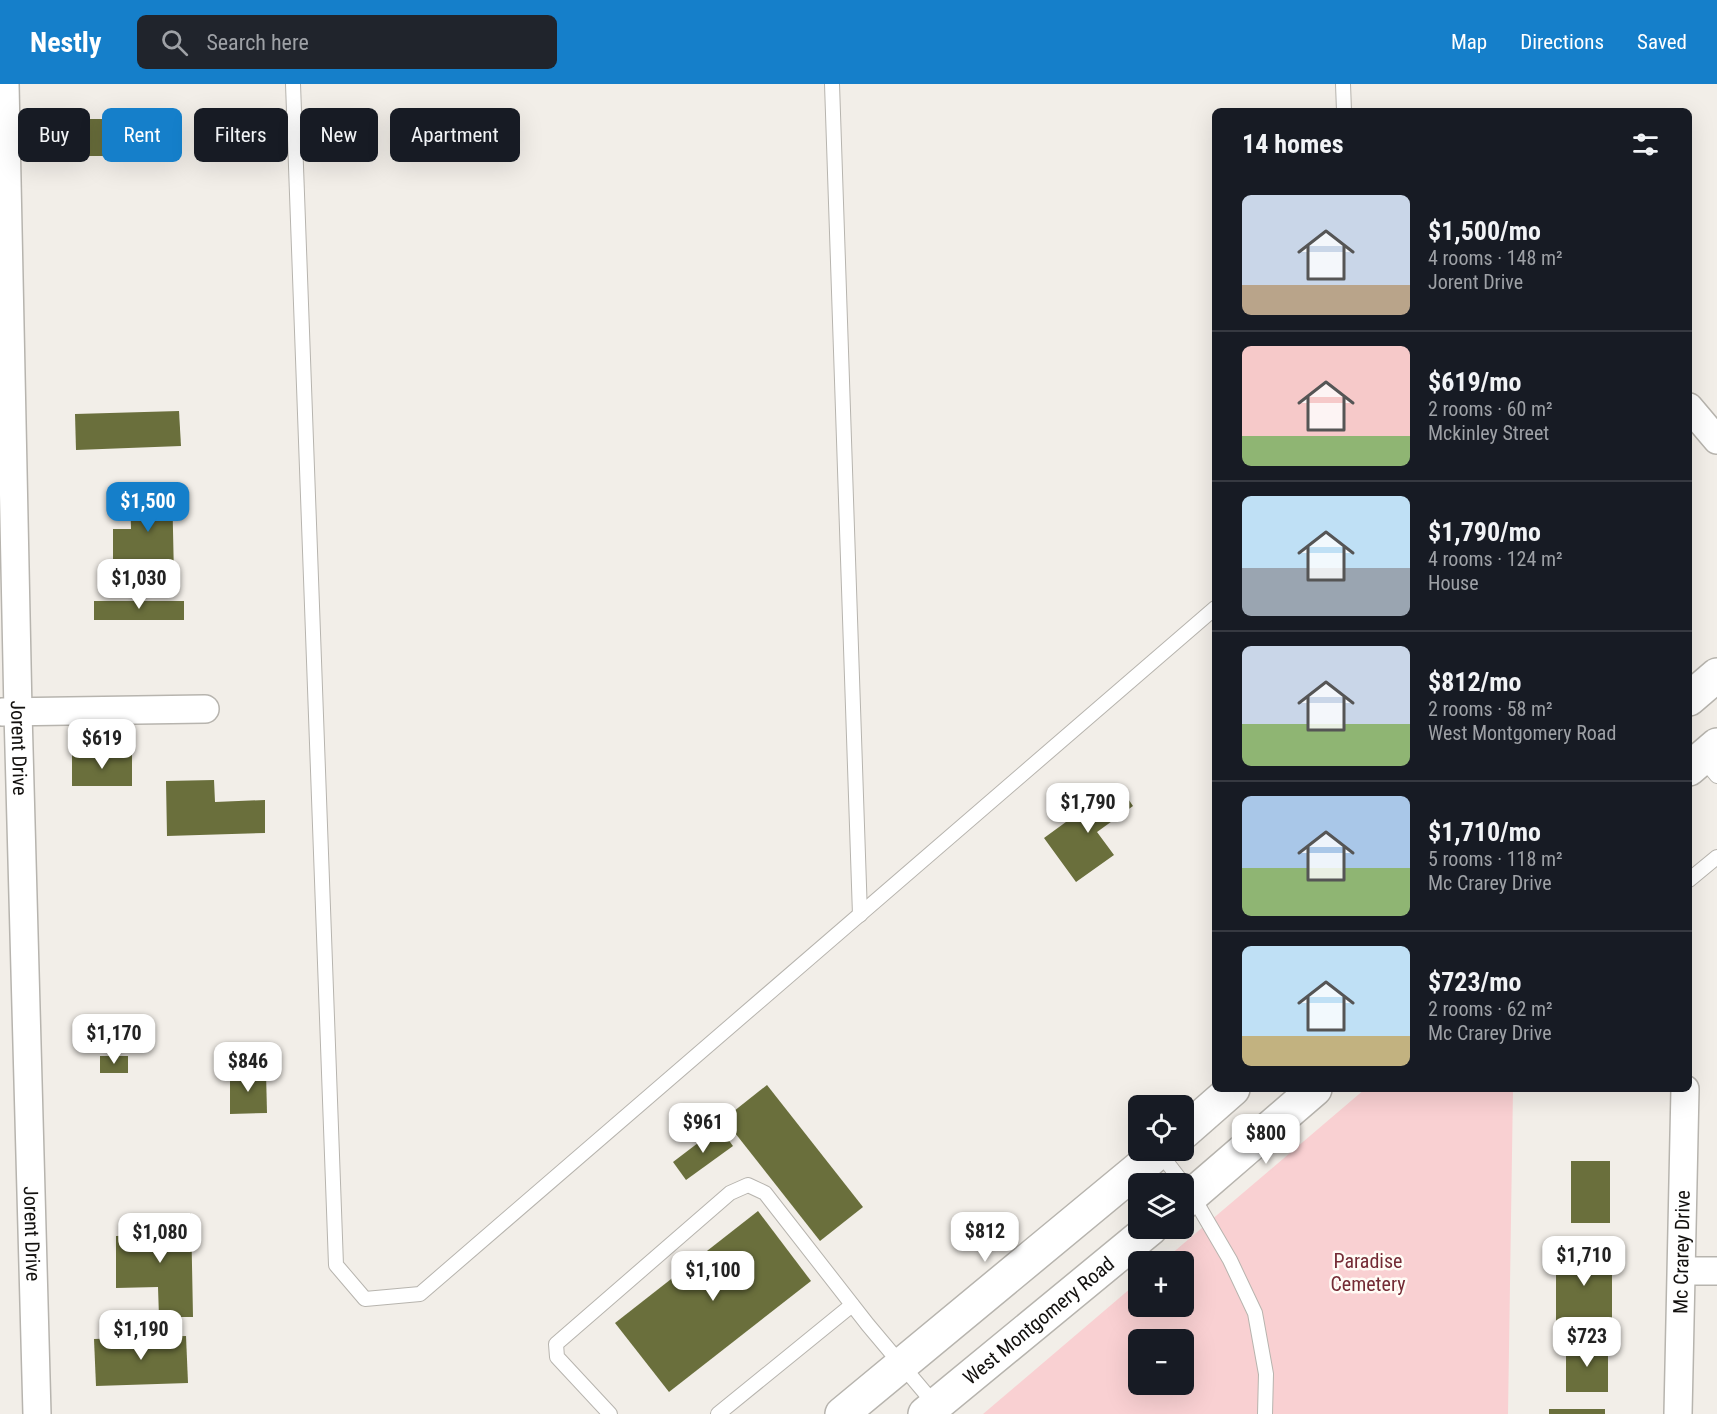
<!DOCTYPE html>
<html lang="en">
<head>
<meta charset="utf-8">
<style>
  :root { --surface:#171b24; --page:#20242c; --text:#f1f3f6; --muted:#9ea1a6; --line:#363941; --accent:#157fca }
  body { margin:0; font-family:"Roboto Condensed",sans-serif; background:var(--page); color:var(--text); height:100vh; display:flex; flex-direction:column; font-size:22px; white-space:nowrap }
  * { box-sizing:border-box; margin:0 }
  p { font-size:20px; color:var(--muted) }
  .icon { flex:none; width:33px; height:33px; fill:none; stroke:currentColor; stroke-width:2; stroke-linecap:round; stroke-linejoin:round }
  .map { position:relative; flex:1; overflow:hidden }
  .sheet { position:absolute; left:1212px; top:24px; width:480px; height:984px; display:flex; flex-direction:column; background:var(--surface); border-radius:9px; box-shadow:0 6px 24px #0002 }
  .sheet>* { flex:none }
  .banner { position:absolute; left:18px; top:24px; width:570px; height:54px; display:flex; gap:12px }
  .fabs { position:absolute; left:1128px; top:1011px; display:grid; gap:12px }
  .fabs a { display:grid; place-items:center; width:66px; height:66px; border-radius:9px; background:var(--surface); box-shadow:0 6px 24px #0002; font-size:30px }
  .price { position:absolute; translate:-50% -51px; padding:0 14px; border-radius:12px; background:#fff; color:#222; font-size:20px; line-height:39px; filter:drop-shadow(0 2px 3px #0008) }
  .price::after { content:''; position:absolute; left:50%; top:36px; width:18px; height:14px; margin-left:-9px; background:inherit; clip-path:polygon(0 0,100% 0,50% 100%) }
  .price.selected { background:var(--accent); color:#fff }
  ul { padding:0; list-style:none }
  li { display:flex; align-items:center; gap:18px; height:150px; padding:0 30px }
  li+li { border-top:2px solid var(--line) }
  li span { display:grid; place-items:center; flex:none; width:168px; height:120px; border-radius:9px; color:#555 }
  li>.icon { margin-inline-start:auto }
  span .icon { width:72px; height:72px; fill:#fffc; stroke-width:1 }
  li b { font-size:26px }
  h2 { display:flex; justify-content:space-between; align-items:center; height:72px; padding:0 30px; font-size:26px }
  .chip { padding:0 21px; border-radius:9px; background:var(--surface); box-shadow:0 6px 24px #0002; font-size:21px; line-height:54px }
  .chip.selected { background:var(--accent); color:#fff }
  header { display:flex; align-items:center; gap:36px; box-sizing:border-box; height:84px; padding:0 30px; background:var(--accent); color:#fff }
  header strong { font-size:28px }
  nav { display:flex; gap:33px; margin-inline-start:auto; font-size:21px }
  .search { width:420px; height:54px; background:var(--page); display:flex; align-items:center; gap:15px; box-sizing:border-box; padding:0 21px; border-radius:9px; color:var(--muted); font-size:22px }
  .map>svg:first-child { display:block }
</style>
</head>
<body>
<header>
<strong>Nestly</strong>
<div class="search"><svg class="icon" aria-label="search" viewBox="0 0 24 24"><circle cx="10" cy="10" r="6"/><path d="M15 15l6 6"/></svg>Search here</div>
<nav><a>Map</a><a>Directions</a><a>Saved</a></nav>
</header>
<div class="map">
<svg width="1717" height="1330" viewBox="0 0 1717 1330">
  <rect width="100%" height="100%" fill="#f2eee8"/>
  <path fill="#f9d0d2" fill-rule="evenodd" d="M1365,1005H1513L1508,1330H983L1138,1198V1222H1184V1178L1163,1177ZM1138,1256H1184V1300H1138Z"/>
  <g fill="#6a6f3c">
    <rect x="64" y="35" width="57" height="37"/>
    <polygon points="179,327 181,362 76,366 75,330"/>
    <polygon points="172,400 174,493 133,494 133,477 113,478 113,445 131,445 130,401"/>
    <rect x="94" y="517" width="90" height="19"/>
    <rect x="72" y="670" width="60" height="32"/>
    <polygon points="214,696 215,718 265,716 265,749 167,752 166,697"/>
    <polygon points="1118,700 1133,722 1097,748 1114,771 1076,798 1044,754"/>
    <rect x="100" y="972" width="28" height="17"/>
    <polygon points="266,988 267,1029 230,1030 230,989"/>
    <polygon points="767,1001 863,1123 820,1157 724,1035"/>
    <polygon points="719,1043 733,1062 686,1096 673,1078"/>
    <rect x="1571" y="1077" width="39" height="62"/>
    <polygon points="758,1127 811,1197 669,1308 615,1239"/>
    <polygon points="191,1129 193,1233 159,1233 158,1203 116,1204 116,1152 155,1151 155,1130"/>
    <rect x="1556" y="1169" width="56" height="68"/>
    <polygon points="186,1252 188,1299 96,1302 94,1255"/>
    <rect x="1566" y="1259" width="42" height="49"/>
    <rect x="1549" y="1325" width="56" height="5"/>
  </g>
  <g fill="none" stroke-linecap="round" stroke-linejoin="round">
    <g stroke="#b7b4ae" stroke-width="16">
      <g id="lane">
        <polyline points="293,0 336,1181 365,1215 420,1210 1215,524"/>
        <polyline points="832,0 860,831"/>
        <polyline points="1343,0 1344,27"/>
        <polyline points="1702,674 1717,692"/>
        <polyline points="1689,796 1717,773"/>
        <polyline points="1159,1068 1192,1111 1230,1176 1255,1229 1266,1290 1265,1330"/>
        <polyline points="610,1330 557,1273 556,1260 730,1109 748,1101 765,1109 868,1241 937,1323"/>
        <polyline points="718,1330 852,1221"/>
      </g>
    </g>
    <g stroke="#b7b4ae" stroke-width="30">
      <g id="street">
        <path id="s1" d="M5,0L18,628L37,1330"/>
        <polyline points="1689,323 1717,356"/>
        <polyline points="2,628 205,625"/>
        <polyline points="1682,1187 1717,1187"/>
        <path id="s2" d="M1678,1330L1685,1005"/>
      </g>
    </g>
    <g stroke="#b7b4ae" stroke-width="36">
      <g id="secondary">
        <polyline points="1689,615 1717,591"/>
        <polyline points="1689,685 1717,661"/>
        <polyline points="1184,1048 1233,1005"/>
        <polyline points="1184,1118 1315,1005"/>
        <polyline points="842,1330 1161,1066"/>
        <path id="s3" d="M925,1330L1151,1144"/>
      </g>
    </g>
    <use href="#lane" stroke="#fff" stroke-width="14"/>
    <use href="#street" stroke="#fff" stroke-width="27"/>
    <use href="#secondary" stroke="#fff" stroke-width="33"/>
  </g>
  <g text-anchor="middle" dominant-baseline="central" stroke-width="5" stroke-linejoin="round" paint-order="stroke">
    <g font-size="20" fill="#13110f" stroke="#fffbf5">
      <text stroke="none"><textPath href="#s1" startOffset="664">Jorent Drive</textPath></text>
      <text stroke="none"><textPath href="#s1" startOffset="1150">Jorent Drive</textPath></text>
      <text stroke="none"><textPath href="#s2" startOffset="162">Mc Crarey Drive</textPath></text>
      <text stroke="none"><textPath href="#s3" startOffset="147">West Montgomery Road</textPath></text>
    </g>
    <g font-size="20" fill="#742b35" stroke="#fffbf5">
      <text x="1368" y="1177">Paradise<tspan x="1368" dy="23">Cemetery</tspan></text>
    </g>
  </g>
</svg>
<div class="fabs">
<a><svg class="icon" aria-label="locate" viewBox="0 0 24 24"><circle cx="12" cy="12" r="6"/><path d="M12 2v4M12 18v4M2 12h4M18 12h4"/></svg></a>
<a><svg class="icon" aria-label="layers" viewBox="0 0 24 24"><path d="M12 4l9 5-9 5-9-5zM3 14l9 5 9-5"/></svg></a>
<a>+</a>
<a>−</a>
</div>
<b class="price selected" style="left:148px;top:449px">$1,500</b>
<b class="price" style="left:139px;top:526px">$1,030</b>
<b class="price" style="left:102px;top:686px">$619</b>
<b class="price" style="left:1088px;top:750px">$1,790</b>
<b class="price" style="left:114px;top:981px">$1,170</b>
<b class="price" style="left:248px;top:1009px">$846</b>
<b class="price" style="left:703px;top:1070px">$961</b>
<b class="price" style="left:1266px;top:1081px">$800</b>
<b class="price" style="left:985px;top:1179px">$812</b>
<b class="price" style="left:160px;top:1180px">$1,080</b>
<b class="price" style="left:1584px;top:1203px">$1,710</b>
<b class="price" style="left:713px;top:1218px">$1,100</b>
<b class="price" style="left:141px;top:1277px">$1,190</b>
<b class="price" style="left:1587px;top:1284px">$723</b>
<div class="banner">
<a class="chip">Buy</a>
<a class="chip selected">Rent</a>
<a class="chip">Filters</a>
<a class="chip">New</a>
<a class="chip">Apartment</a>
</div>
<section class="sheet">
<h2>14 homes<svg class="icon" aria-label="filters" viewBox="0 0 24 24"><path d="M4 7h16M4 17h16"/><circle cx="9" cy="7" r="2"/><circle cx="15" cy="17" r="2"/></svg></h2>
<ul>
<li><span style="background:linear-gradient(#c9d6e8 75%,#b9a48a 0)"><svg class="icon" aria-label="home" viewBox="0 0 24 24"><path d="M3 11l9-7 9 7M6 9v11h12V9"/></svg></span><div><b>$1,500/mo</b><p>4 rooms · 148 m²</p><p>Jorent Drive</p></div></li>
<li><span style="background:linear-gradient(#f6c9c9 75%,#8fb573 0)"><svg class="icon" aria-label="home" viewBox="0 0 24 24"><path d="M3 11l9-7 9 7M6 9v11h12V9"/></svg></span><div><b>$619/mo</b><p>2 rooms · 60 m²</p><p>Mckinley Street</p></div></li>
<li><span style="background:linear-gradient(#bfe0f5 60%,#9aa5b1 0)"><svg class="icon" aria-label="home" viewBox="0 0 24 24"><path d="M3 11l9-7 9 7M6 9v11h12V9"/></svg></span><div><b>$1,790/mo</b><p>4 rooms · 124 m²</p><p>House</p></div></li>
<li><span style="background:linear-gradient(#c9d6e8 65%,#8fb573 0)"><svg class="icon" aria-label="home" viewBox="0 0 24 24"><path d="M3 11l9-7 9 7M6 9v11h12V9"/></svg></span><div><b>$812/mo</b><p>2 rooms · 58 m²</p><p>West Montgomery Road</p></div></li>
<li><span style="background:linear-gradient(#a9c7e8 60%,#8fb573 0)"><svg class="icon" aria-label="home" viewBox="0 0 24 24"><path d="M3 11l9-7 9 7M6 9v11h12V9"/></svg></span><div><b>$1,710/mo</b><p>5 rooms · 118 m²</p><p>Mc Crarey Drive</p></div></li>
<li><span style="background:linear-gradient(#bfe0f5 75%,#c2b280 0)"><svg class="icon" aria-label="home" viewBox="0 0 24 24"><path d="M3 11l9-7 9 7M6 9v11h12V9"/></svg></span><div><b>$723/mo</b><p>2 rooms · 62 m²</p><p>Mc Crarey Drive</p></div></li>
</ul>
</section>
</div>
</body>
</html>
